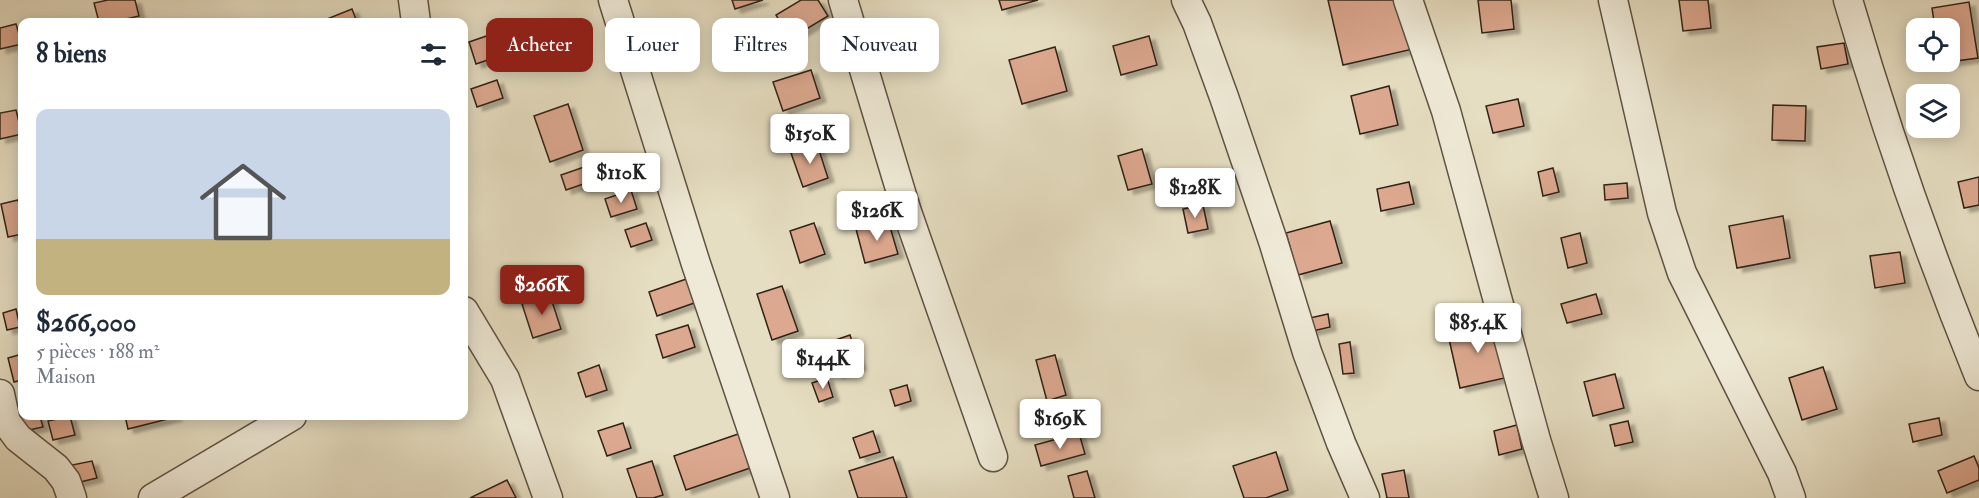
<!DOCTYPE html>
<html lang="fr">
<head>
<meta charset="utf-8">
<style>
  :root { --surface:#fff; --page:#f2f2f3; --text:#1f2937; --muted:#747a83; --line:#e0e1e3; --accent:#8f2418 }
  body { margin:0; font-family:"IM FELL Double Pica",serif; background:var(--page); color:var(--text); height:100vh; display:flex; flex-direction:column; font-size:22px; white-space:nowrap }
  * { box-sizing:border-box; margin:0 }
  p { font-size:20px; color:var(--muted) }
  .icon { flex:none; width:33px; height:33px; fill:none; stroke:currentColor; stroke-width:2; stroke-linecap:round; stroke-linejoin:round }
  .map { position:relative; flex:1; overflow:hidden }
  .panel { position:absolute; left:18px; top:18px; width:450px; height:402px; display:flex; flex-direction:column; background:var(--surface); border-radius:12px; box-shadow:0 3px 15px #0003 }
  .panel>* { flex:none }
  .banner { position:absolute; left:486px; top:18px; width:570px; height:54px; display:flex; gap:12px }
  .tools { position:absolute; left:1906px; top:18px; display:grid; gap:12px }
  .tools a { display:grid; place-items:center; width:54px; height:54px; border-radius:12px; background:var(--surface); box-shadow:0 3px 15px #0003; font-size:30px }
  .price { position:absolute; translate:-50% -51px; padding:0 14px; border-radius:6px; background:#fff; color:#222; font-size:20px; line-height:39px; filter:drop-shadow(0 2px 3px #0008) }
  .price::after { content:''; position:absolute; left:50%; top:36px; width:18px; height:14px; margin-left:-9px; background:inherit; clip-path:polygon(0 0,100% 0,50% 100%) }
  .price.active { background:var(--accent); color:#fff }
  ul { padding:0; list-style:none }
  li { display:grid; align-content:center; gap:12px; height:318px; padding:0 18px }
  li+li { border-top:2px solid var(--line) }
  li span { display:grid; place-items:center; height:186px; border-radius:12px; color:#555 }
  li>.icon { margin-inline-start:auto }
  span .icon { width:108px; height:108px; fill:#fffc; stroke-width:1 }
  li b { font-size:26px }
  h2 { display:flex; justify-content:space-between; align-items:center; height:72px; padding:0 18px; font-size:26px }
  .pill { padding:0 21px; border-radius:12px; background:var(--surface); box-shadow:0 3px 15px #0003; font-size:21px; line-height:54px }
  .pill.active { background:var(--accent); color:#fff }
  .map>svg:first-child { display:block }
</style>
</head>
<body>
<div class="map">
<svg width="1979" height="498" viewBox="0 0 1979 498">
  <defs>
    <filter id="shadow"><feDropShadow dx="6" dy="4" stdDeviation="1.5" flood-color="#0004"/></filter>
  </defs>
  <rect width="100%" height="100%" fill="#e6dec2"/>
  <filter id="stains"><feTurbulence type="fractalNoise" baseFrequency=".00333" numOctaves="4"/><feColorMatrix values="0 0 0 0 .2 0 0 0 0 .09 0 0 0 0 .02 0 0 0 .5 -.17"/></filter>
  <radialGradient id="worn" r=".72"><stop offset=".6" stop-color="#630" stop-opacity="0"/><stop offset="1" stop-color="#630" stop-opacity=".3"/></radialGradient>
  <g fill="#dca88f" stroke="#302317" stroke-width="1.5" filter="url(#shadow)">
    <polygon points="108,0 135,0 139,16 113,22 99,22 94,3"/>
    <polygon points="732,0 763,0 735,9"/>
    <polygon points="801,0 818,0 828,16 790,39 776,15"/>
    <polygon points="999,0 1038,0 1002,10"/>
    <polygon points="1328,0 1402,0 1413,49 1343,65"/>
    <polygon points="1478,0 1511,0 1514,29 1482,33"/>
    <polygon points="1679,0 1708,0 1711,28 1683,31"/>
    <polygon points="1969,2 1978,58 1941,63 1940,62 1950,62 1950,28 1935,28 1932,8"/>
    <polygon points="352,9 357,22 322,22 322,21"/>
    <polygon points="16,24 22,44 0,49 0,28"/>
    <polygon points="498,32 505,54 476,64 469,42"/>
    <polygon points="1149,36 1157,65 1121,75 1113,46"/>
    <polygon points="1844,43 1848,64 1821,69 1817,47"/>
    <polygon points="1055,47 1067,91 1022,104 1009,60"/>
    <polygon points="811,70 820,98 783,111 773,82"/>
    <polygon points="497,80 503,98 477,107 471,89"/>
    <polygon points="1389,86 1398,125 1360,134 1351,96"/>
    <polygon points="1518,99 1524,126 1493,133 1486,106"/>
    <polygon points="568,104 583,150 550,162 534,116"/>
    <polygon points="1773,105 1806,106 1805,141 1772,140"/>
    <polygon points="16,110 22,134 0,139 0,113"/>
    <polygon points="817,144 828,178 803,187 791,153"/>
    <polygon points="1142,149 1152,184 1128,190 1118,156"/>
    <polygon points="590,165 595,180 566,190 561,175"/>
    <polygon points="1553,168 1559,192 1543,196 1538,172"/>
    <polygon points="1979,177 1979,205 1964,208 1958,182"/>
    <polygon points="1409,182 1414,204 1381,211 1377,189"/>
    <polygon points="1627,183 1628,198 1605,200 1604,185"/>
    <polygon points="631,190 637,209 611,217 605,199"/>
    <polygon points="18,200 22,216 22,234 8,237 1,204"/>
    <polygon points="1203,205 1208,229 1188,233 1183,209"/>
    <polygon points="1783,216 1790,258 1737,268 1729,226"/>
    <polygon points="888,220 898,254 865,263 856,229"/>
    <polygon points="1330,221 1342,263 1298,275 1286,233"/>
    <polygon points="646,223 652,240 631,247 625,230"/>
    <polygon points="814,223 825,254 800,263 790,231"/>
    <polygon points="1580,233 1587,263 1568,268 1561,238"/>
    <polygon points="1900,252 1905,283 1875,288 1870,256"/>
    <polygon points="692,277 700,301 657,316 649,292"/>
    <polygon points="782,286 798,331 772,340 757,294"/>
    <polygon points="1596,294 1602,314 1567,323 1561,304"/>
    <polygon points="550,295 561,329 533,338 522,304"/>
    <polygon points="16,309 20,327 7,330 3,313"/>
    <polygon points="1328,314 1330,327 1304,333 1301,320"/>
    <polygon points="1495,319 1509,377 1460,388 1447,330"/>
    <polygon points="688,325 695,347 663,358 656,335"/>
    <polygon points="850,335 860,366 837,374 827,343"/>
    <polygon points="1350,342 1354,373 1343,374 1339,344"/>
    <polygon points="22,354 22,380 14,382 8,358"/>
    <polygon points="1055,355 1066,395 1047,401 1036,360"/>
    <polygon points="599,365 607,390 586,397 578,373"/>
    <polygon points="1823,367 1837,409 1802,420 1789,378"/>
    <polygon points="1615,374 1624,408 1593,416 1584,382"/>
    <polygon points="827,378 833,397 819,402 812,383"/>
    <polygon points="907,385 911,401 895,406 890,390"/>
    <polygon points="22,410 22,416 40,416 43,427 24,431 18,411"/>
    <polygon points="70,416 75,435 53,440 48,421"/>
    <polygon points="125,416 176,416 176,417 128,429"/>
    <polygon points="1939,418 1942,435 1913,442 1909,424"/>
    <polygon points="1628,421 1633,442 1615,446 1610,425"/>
    <polygon points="623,423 631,448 607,456 598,431"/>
    <polygon points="1517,425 1522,449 1499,455 1494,431"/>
    <polygon points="873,431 880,452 860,458 853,438"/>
    <polygon points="744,432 756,466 686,490 674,456"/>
    <polygon points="1079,433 1085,454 1041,466 1035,445"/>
    <polygon points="1276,452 1288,490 1266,498 1244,498 1233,466"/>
    <polygon points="1974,456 1979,468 1979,480 1947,493 1938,471"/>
    <polygon points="893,457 907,498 858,498 849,471"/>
    <polygon points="92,461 97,478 76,483 72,465"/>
    <polygon points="652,461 663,495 653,498 637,498 627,469"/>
    <polygon points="1404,470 1409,498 1387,498 1382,474"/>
    <polygon points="1087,471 1095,498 1074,498 1068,476"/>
    <polygon points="507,480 516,498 470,498"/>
  </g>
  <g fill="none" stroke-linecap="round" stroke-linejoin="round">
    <g stroke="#5e5242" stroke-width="31">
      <g id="minor">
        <polyline points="413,0 416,22"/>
        <polyline points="613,0 696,264 775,498"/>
        <polyline points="843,0 907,212 993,457"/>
        <polyline points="1186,0 1197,23 1224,97 1273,241 1307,352 1341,443 1365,498"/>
        <polyline points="1408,0 1446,111 1536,440 1554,498"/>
        <polyline points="1613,0 1662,213 1682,273 1782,473 1791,498"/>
        <path d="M1848,0C1885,127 1929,253 1979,376"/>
        <polyline points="464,311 505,379 548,498"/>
        <polyline points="0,394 6,422 18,438 56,468 66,481 72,498"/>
        <polyline points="153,498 292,416"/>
      </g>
    </g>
    <use href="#minor" stroke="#efead7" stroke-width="28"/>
  </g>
  <rect width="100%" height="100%" filter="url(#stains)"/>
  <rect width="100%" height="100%" fill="url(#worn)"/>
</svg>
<div class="tools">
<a><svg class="icon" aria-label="locate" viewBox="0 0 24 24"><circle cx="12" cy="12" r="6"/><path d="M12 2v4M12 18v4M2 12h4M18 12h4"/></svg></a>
<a><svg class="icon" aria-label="layers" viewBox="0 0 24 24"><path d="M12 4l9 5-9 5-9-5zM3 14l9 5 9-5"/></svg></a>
</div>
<b class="price" style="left:810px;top:165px">$150K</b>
<b class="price" style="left:621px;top:204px">$110K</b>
<b class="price" style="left:1195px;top:219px">$128K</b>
<b class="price" style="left:877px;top:242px">$126K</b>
<b class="price active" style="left:542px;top:316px">$266K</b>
<b class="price" style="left:1478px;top:354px">$85.4K</b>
<b class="price" style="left:823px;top:390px">$144K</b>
<b class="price" style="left:1060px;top:450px">$169K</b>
<div class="banner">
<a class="pill active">Acheter</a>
<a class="pill">Louer</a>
<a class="pill">Filtres</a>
<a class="pill">Nouveau</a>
</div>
<section class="panel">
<h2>8 biens<svg class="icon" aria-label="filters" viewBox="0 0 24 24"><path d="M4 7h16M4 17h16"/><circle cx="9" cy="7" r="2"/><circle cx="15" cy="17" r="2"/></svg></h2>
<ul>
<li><span style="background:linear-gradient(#c9d6e8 70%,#c2b280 0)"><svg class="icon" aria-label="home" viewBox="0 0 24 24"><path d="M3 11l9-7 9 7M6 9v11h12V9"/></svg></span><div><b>$266,000</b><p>5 pièces · 188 m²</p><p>Maison</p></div></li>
</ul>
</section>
</div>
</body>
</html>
